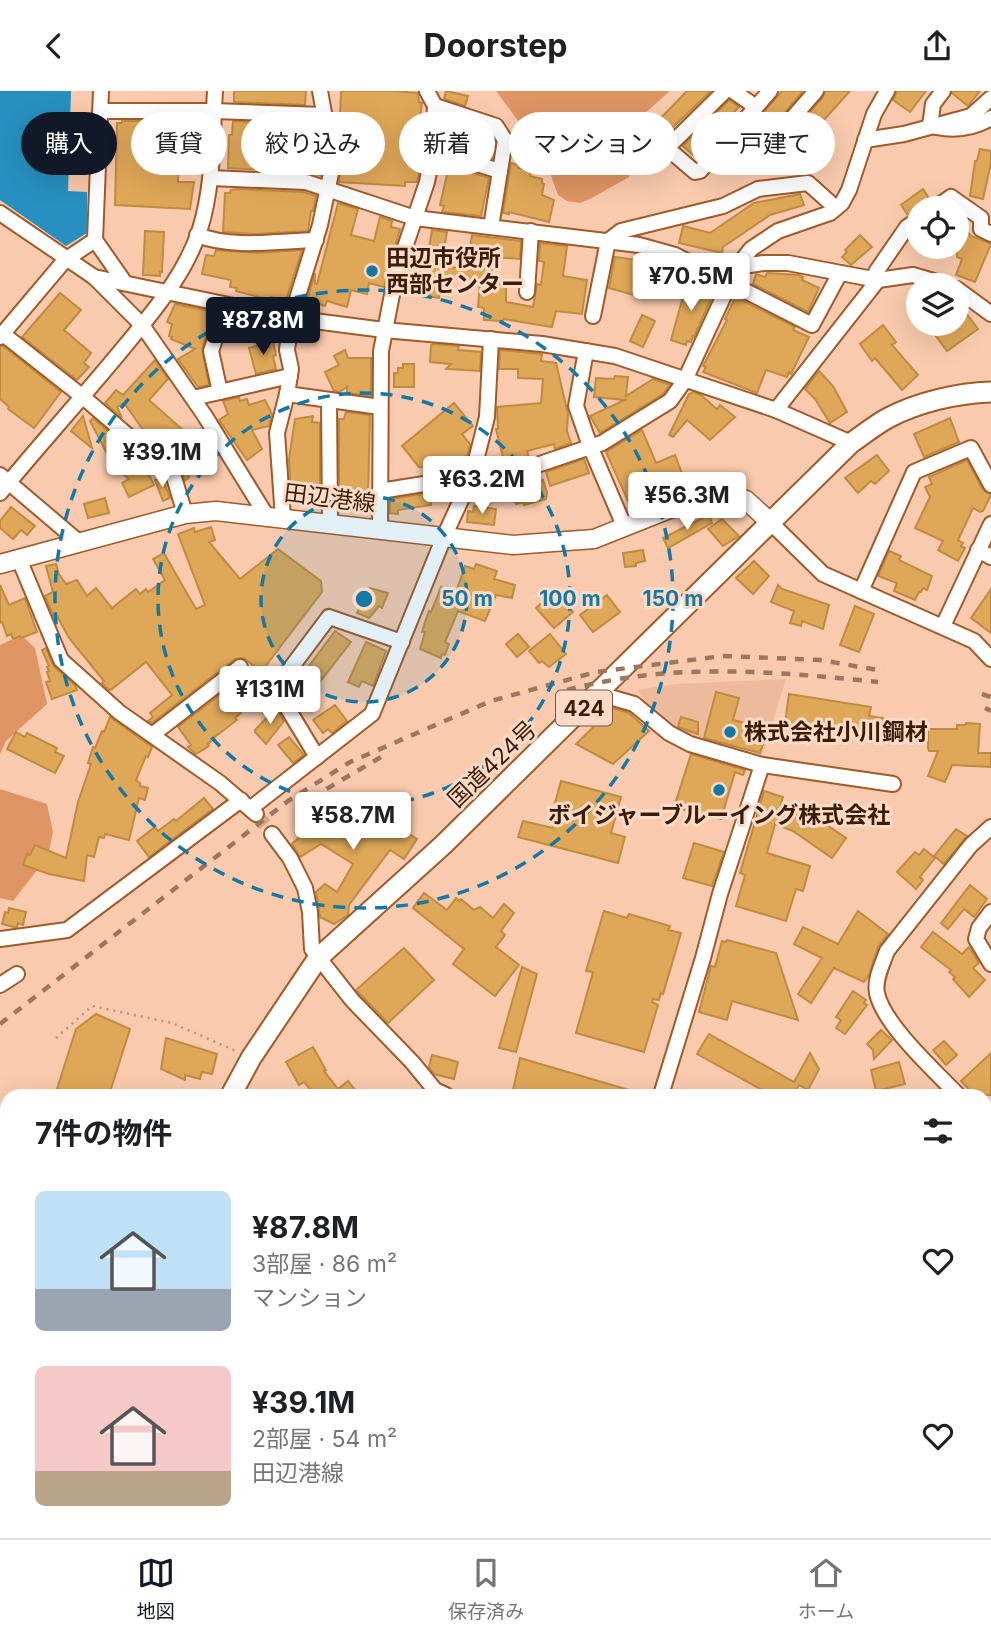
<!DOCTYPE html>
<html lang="ja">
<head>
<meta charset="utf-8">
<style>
  :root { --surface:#fff; --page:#f6f6f6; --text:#202124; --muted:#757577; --line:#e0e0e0; --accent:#111827 }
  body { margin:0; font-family:Inter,"Noto Sans JP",sans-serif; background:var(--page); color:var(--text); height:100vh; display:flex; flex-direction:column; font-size:26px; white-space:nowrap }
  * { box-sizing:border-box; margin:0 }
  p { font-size:23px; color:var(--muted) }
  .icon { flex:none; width:38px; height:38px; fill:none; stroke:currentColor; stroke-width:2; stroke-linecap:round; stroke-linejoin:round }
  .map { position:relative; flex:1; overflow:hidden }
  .drawer { position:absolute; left:0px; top:998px; width:992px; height:450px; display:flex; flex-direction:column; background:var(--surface); border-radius:21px 21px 0 0; box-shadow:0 7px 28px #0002 }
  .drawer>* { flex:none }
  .guide { position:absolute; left:21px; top:21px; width:950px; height:63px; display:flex; gap:14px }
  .tools { position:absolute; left:906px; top:105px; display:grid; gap:14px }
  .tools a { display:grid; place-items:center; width:63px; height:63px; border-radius:50%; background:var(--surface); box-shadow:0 7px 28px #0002; font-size:35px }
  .price { position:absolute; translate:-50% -60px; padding:0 16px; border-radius:7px; background:#fff; color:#222; font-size:23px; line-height:46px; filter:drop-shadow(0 2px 4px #0008) }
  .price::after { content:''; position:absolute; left:50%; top:42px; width:21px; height:16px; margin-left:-10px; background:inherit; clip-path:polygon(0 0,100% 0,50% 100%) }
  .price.active { background:var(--accent); color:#fff }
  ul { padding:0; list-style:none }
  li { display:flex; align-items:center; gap:21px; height:175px; padding:0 35px }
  li span { display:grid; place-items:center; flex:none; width:196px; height:140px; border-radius:10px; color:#555 }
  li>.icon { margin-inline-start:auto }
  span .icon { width:84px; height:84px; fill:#fffc; stroke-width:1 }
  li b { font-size:30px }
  h2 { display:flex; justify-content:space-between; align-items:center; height:84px; padding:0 35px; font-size:30px }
  .pill { padding:0 24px; border-radius:32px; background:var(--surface); box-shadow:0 7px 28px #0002; font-size:24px; line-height:63px }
  .pill.active { background:var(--accent); color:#fff }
  header { display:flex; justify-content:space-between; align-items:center; height:91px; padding:0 35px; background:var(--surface); font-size:32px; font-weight:700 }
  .tabs { display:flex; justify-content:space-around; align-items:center; height:98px; border-top:2px solid var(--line); background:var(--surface); font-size:19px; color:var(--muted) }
  .tabs a { display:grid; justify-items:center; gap:4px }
  .tabs .active { color:var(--accent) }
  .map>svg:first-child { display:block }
</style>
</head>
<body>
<header><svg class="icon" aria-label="back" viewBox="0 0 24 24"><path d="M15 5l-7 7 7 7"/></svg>Doorstep<svg class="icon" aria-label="share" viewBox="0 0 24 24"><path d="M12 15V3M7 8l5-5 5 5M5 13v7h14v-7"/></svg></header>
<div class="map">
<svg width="991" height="1447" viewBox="0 0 991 1447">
  <rect width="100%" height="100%" fill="#f9caad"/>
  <polygon fill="#edba9c" points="786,588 762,665 693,648 677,640 654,621 637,599 677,593"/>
  <g fill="#df9463">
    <polygon points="496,0 670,0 633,33 629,86 590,108 580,112 567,110 558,104 544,65"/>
    <polygon points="21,544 35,557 47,613 6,650 0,663 0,554"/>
    <polygon points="0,698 47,713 53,741 48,765 13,810 0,807"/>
    <polygon points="991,1354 991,1447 913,1447 914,1440 985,1440 985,1357"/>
    <polygon points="486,1440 861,1440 865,1447 481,1447"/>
  </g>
  <polygon fill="#2790c0" points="0,0 71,0 68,100 87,101 87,142 66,155 0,109"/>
  <g fill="#dfa758" stroke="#be8b41" stroke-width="2">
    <polygon points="234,0 306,0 305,14 234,11"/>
    <polygon points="341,0 395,0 418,2 419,11 422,12 414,72 421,74 417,91 405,91 405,95 339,91 342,65 339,51 346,51 347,28 340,27"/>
    <polygon points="446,0 468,5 465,15 444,8"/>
    <polygon points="687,0 711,0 655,53 646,44 648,40"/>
    <polygon points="782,0 803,0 746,68 734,79 731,77 728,80 720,72"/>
    <polygon points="825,0 850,0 812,42 809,60 775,58 776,46 784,48 789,45 823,6"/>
    <polygon points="897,0 926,0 910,21 893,9"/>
    <polygon points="952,0 980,0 968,15 952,2"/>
    <polygon points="729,9 739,16 694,65 683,55"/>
    <polygon points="122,30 195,30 195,51 179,51 178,91 194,91 190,118 115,114 117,32 122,32"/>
    <polygon points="233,30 316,33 322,66 321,85 306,81 228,77 229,44 232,44"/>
    <polygon points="449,30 490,43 495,51 492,68 442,53"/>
    <polygon points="980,58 991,60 991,72 983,108 970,105 975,70 977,70"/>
    <polygon points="511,72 518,74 518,77 531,80 530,85 542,88 542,92 544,93 542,104 554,109 549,131 509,121 509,123 503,122"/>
    <polygon points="449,75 489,87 481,125 442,121 444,115 440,114"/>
    <polygon points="239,98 304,101 316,105 313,120 311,120 308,140 256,143 223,141 225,102 230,102 231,99"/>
    <polygon points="923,98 930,109 925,117 919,117 908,124 901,114"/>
    <polygon points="800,103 804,114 770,124 723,156 722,162 679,152 683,135 710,142 754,112"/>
    <polygon points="338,112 358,118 351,144 374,150 380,126 392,130 391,136 400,138 384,196 369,192 367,203 351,199 347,216 327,210 325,215 307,209 315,182 315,193 317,193"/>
    <polygon points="957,130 971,145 991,153 975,191 956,184 962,168 957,166"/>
    <polygon points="432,139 447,141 441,175 467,178 472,144 521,150 520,168 494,166 491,188 506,190 506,211 533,216 537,193 541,194 544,171 539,170 540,152 567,155 563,185 587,189 582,223 556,220 552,236 504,228 503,230 484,229 484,217 478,216 480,190 443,186 439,207 417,204 420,175 425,157 429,157"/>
    <polygon points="145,140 164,141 162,181 160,181 160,185 143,184"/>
    <polygon points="860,144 872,156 851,174 842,166 847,161 845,159"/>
    <polygon points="216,159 256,162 302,159 286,209 271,206 270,209 236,200 237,197 230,196 231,189 202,183 206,164 214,165"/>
    <polygon points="615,166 666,173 662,207 630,203 609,197"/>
    <polygon points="767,182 799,184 803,186 802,189 819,197 808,221 753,193 756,183 765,186"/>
    <polygon points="687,191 714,201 694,246 693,245 691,251 687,250 686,254 671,249"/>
    <polygon points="60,202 81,219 64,239 91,262 84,272 89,276 77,289 22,246"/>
    <polygon points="739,208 795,236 793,239 809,246 791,283 789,281 787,286 766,279 757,302 703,281 706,276 703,275 727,229 725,228 734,209 738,210"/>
    <polygon points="957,210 978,238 947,260 927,233 957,233"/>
    <polygon points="175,213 214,221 202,258 209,294 198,296 178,268 195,258 171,248 172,246 169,245 172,233 167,231"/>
    <polygon points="642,224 655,230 643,256 630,250"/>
    <polygon points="883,234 896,251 892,254 918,284 902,299 875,267 872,270 860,253"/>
    <polygon points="273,250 276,264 273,265 276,278 256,283 249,257"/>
    <polygon points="434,253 459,255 458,259 481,261 480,280 446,278 451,273 430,271 431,254"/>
    <polygon points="0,255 3,255 61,301 34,337 8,318 9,316 0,308"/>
    <polygon points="345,259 348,267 371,267 371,305 347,302 347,296 339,301 334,300 325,281 339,274 334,265"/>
    <polygon points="500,259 542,263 541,270 556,272 568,323 567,340 571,352 555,358 554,353 527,360 529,367 504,371 496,338 498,338 497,316 541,312 543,288 518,287 518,278 499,278"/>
    <polygon points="155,269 168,288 149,309 193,348 203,341 213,356 185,376 189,386 185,390 180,376 154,354 124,312 117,316 122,327 105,312 116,299 123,304"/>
    <polygon points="403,273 414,273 414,296 394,296 394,282 398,282 398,277 403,277"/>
    <polygon points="819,280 833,295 847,321 830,332 815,308 805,298"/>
    <polygon points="615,285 628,286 626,305 653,288 670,294 663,303 600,342 590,325 625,309 594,306 596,287 614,288"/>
    <polygon points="693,301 701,304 717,318 720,314 735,326 710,349 687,329 673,346 669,344 689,303"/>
    <polygon points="239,306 240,310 247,308 249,314 265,309 272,323 269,335 252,339 262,358 247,369 219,329 228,323 223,310"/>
    <polygon points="454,312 473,335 462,343 470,353 468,363 463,367 461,377 419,376 402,355"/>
    <polygon points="346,321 370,324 368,405 371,405 370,420 357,418 358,415 339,415 339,328 344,328"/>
    <polygon points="83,325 92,357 71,340"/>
    <polygon points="313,325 312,331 320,332 320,403 308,403 308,408 291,409 289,368 295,328"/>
    <polygon points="93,327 142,369 154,394 129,406 122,392 129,388 114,376 90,330"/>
    <polygon points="950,327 959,351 924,366 914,343"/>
    <polygon points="642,339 656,372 675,364 683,385 628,410 606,361"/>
    <polygon points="877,364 889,380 875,393 871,390 858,402 845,387"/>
    <polygon points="584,368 589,382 550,395 546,381"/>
    <polygon points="967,369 983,399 991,404 983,420 980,421 973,417 958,449 963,452 961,455 965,457 958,470 938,459 943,450 915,437 930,406 925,396 932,393 929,386"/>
    <polygon points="162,386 170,407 163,410 155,389"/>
    <polygon points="543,389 547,401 546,408 524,414 523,411 516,413 511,397"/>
    <polygon points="430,402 431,414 398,419 398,423 390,422 390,408"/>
    <polygon points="105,407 109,422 88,427 84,413"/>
    <polygon points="474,415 496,418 494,434 467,431 468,420 473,421"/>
    <polygon points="11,416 35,435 27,444 21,439 13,448 0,437 0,430"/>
    <polygon points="709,424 712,432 668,457 663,447"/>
    <polygon points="722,428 739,445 723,455 708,438"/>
    <polygon points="211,436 215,449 209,451 240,488 278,458 321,490 322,501 261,581 244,567 235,568 152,632 148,630 153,626 150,622 172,604 146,571 112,598 109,599 102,592 104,590 69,547 57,525 54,526 45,505 53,501 46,475 56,473 59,483 66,493 77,489 87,505 96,497 112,517 136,498 140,503 146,498 148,501 165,489 153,468 164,462 196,518 205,514 178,443 194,437 195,441"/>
    <polygon points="643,459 645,470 636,472 636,475 625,476 623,462"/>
    <polygon points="889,460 901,465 899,469 932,485 927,499 923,497 921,501 919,501 915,509 894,500 897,492 878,485"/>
    <polygon points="754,470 769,485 753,503 736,487"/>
    <polygon points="476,473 497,480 494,488 515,494 512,507 496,504 485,530 458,520 445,551 449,553 445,564 442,563 441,567 420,558 425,541 422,541 425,531 429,520 431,521 441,496 456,501 465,475 474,478"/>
    <polygon points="0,494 9,514 25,507 37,541 21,547 20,545 13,548 11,543 7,545 2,531 0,532"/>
    <polygon points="778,494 782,498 829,514 823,538 802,530 801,535 790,532 794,520 771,511"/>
    <polygon points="370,497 388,502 382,517 379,515 369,527 357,522 368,498"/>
    <polygon points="991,498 991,542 971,527"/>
    <polygon points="607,504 620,521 593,541 580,524"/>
    <polygon points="546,508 555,517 563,510 573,521 554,537 536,517"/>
    <polygon points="855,515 874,523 859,561 840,554"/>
    <polygon points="335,540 351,551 304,611 292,601 314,580 309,575"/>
    <polygon points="518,543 529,556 517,566 506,553"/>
    <polygon points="550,543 566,563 549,576 542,570 539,572 529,560"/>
    <polygon points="366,551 386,560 373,595 362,590 359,596 348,591"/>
    <polygon points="46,557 54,576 75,594 77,599 52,608 46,591 50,590 47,581 49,580 47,576 49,575 42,559"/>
    <polygon points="243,586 259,601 238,617 241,622 235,627 237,629 216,645 208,653 209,655 196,663 188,656 191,654 178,636"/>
    <polygon points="716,601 739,607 733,629 768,638 760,662 704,647"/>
    <polygon points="789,603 871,616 869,625 883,627 880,647 785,632"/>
    <polygon points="335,614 347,630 332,642 328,638 323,642 313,629"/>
    <polygon points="613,617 629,622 649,640 613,673 576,653"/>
    <polygon points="274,619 277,619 284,630 266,653 255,641 255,639"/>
    <polygon points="110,626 152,656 148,666 146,665 136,689 140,692 140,695 148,697 145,709 139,707 129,749 105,743 104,747 99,746 94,766 87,764 84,790 49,783 23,774 27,763 30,764 35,754 66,767 78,711 91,673 88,672 93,656 95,657 102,640 104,641"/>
    <polygon points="681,626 698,631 698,643 678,636"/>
    <polygon points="966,632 980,633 978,662 991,662 991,676 952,674 945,691 928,685 938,660 929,660 928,657 928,638 957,638 957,634 965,634"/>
    <polygon points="16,641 25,646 27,642 57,657 55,661 64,665 55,682 7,658"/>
    <polygon points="289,646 304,664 293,672 278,654"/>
    <polygon points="691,663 745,679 743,684 735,681 721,728 674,716"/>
    <polygon points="561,690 621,706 611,742 625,746 618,772 518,746 523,730 553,737 559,713 555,712"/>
    <polygon points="764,700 783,706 781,714 815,726 846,747 832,767 793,740 775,733 767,762 810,775 803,800 796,798 786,830 736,815 745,784 740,782"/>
    <polygon points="354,706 417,748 404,768 390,759 349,814 348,824 334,833 320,826 316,801 325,793 337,801 353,773 321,753 300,766 292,753 323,724 336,732"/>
    <polygon points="204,707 213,718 149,766 137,750 155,736 158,740 174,728 176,730"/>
    <polygon points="956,738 967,745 944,773 934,765"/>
    <polygon points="694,752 724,761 712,795 683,787"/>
    <polygon points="924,758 935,767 920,786 923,789 916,798 897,781 915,761 919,764"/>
    <polygon points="970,794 987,808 974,826 964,818 948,838 941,832"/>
    <polygon points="424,802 447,819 456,807 459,810 461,808 474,819 480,816 493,827 504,813 514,822 501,840 505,844 496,856 519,874 495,905 453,873 464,858 413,817"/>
    <polygon points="9,817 26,821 23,834 18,832 17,836 14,836 2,833 5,821 8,822"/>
    <polygon points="604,820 627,827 629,823 670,835 668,839 681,842 663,903 661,902 659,909 653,908 652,911 658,914 644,961 576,942 593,881 586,880"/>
    <polygon points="858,820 888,843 878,856 869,884 864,891 834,877 811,912 798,903 822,867 794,853 803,836 838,853"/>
    <polygon points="933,841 962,863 969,856 979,872 973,877 985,889 969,906 953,888 955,886 949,881 951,879 921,856"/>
    <polygon points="727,849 776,862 798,929 732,910 727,929 699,921 711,875 715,876 722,850 726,851"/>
    <polygon points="404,857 434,889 388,932 356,899"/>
    <polygon points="522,876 537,883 516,961 499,957"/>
    <polygon points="853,900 866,909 864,912 867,914 845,943 836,937 841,929 836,926"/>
    <polygon points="96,923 130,938 109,1004 81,1004 57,998 76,938"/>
    <polygon points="881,939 892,949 874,968 873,959 867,953"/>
    <polygon points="709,943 794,991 810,962 819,978 808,999 799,994 793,1004 771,1004 697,963"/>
    <polygon points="166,947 217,963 212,983 202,981 200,988 185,984 185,989 161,978"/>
    <polygon points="944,950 957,964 946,974 933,959"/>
    <polygon points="313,956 326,979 324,980 338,998 348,990 359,1004 315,1004 304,991 299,994 286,971"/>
    <polygon points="991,962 991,1004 974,1004 961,990"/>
    <polygon points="432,964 458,971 454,988 434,983 429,976"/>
    <polygon points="520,967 636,1001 636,1004 512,1004"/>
    <polygon points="899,971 905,993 876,1000 871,979"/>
  </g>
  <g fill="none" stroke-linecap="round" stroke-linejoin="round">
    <polyline stroke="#d3a78c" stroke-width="14" stroke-dasharray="14 7" stroke-linecap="butt" points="256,723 272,743"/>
    <g stroke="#9f5b29" stroke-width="18">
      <g id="minor">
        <polyline points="101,0 95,149 125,192"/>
        <polyline points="725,0 667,57 695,81 700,80 770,0"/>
        <polyline points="733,0 756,16"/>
        <polyline points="435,15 496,35 505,49 491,136"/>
        <polyline points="100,20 214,20 323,24"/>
        <polyline points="930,35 933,13 943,0"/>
        <path d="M936,36C956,40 973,38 991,27"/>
        <polyline points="782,39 816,0"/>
        <polyline points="865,49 904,43 971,25 991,7"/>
        <polyline points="433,60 500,80"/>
        <polyline points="211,87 306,91 415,127 639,154 675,164 812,234 840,182"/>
        <polyline points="935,117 951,106 981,127 981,138 991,143"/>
        <polyline points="0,122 94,186 291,227 384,239 542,253 615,265 776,319 851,352"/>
        <path d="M197,144C234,158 277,150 316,149"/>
        <polyline points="737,176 764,172 788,172 878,189 913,184 947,194"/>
        <polyline points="94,186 142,234 205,325 266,424"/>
        <polyline points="957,198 991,223"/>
        <polyline points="527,201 531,140"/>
        <polyline points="593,225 608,150 621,140 723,115 758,98 808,92 836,117"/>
        <polyline points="3,243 83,306 173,383 185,423"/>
        <polyline points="0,246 65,169 95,149"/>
        <polyline points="586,260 576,315 590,355 625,437"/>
        <polyline points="220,301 211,260 227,214"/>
        <polyline points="287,303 380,316"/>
        <polyline points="193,307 290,285"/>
        <polyline points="329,309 330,432"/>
        <polyline points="776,319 878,189 876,181 907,136 919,128"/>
        <polyline points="0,384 80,452"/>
        <polyline points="380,400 531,376 602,352 670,310 685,289 737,176 751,158 778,140 830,122 842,112 849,99 874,23 887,0"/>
        <path d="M0,402C41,352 84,305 125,255C154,220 186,182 200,138C214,93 212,46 215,0"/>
        <polyline points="283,427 277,342 287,303 291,278 287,259 291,227 320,134 331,82 332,65 320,0"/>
        <polyline points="769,430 823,483 974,550 991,568"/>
        <polyline points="380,438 381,260 396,183 427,91 432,66 435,15 427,0"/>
        <polyline points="978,459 991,466"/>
        <polyline points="19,468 61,569 119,621 220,692 256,723"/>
        <polyline points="861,500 914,381 971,357 991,394"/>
        <polyline points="943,535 991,433"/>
        <polyline points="599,603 634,613 669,642 690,653 762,674 720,803 703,867 661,1004"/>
        <polyline points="152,644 240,576"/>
        <polyline points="317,666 282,608 278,594 329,526 402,551"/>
        <polyline points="762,674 893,693"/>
        <polyline points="251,717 372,623 444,446 472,385 487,326 491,248"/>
        <polyline points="272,743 290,767 305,797 310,821 312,858 352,909 412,971 435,999 446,1004"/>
        <polyline points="991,821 979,837 976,848 991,873"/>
        <polyline points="0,848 67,839 241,709"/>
        <polyline points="0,894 17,883"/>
        <path d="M958,1004C935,980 883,933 877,902C874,889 883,872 887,860L971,754L991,736"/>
        <polyline points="985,1043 988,1052 991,1197 988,1229 985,1238"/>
        <polyline points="0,1328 7,1329"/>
        <polyline points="0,1440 9,1447"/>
        <polyline points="117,1440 129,1447"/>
        <polyline points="911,1447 914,1440"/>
      </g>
    </g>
    <g stroke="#9f5b29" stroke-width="21">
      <polyline id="major" points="0,473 185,423 216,420 513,454 594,448 667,419 720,403 746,409 769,430"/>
    </g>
    <g stroke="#9f5b29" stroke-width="23">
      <g id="highway">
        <path d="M231,1004L251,967L318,867L443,754L851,352C863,344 875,334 888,327C918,311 958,302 991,301"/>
        <polyline points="38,1447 42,1440"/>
      </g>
    </g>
    <g stroke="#bd9379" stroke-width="2.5" stroke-dasharray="2 5" stroke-linecap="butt">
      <polyline points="56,947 92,915 172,932 236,960"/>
      <polyline points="400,1440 408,1447"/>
    </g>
    <use href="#minor" stroke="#fff" stroke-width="14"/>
    <use href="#major" stroke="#fff" stroke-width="18"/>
    <use href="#highway" stroke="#fff" stroke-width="19"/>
    <g stroke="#9c765d" stroke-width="4.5" stroke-dasharray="9 9" stroke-linecap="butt">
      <path d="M567,599C673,571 771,580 878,591"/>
      <polyline points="982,603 991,606"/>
      <polyline points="985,617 991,620"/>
      <polyline points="311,707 381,666"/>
      <polyline points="0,933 288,710 350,671 491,610 596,581 723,565 820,569 884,580"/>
    </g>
  </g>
  <circle cx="364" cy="508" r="103" fill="#1379a4" fill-opacity=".12"/>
  <g fill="none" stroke="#1379a4" stroke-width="3.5" stroke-dasharray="12 9">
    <circle cx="364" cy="508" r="103"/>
    <circle cx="364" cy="508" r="206"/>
    <circle cx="364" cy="508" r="309"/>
  </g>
  <g fill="#1379a4" stroke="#fbdbc8" stroke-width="2.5">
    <circle cx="372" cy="180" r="7"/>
    <circle cx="730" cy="641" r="7"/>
    <circle cx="719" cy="699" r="7"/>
  </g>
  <g text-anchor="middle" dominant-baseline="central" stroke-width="6" stroke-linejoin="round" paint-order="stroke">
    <rect fill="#fbdbc8" stroke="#745642" stroke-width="2" x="556" y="599.5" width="56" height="35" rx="5"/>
    <g font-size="21" font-weight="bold" fill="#3a1d08">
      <text x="584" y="617">424</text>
    </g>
    <g font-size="23" font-weight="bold" fill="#3a1d08" stroke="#fbdbc8" text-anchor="start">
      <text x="386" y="167">田辺市役所<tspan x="386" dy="26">西部センター</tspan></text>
      <text x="744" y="641">株式会社小川鋼材</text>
      <text x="719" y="724" text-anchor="middle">ボイジャーブルーイング株式会社</text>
    </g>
    <g font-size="23" fill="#3a1d08" stroke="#fbdbc8">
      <text transform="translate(330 407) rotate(7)">田辺港線</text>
      <text transform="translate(492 673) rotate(-44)">国道424号</text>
    </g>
  </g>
  <circle cx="364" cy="508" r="10" fill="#1379a4" stroke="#fbdbc8" stroke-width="3.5"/>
  <g font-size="21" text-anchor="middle" font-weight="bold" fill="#1379a4" stroke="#fbdbc8" stroke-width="6" stroke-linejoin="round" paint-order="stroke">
    <text x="467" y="515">50 m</text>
    <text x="570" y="515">100 m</text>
    <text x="673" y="515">150 m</text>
  </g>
</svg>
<div class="tools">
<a><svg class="icon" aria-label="locate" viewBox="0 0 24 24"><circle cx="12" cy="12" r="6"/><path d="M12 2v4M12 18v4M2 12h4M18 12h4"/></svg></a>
<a><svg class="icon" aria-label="layers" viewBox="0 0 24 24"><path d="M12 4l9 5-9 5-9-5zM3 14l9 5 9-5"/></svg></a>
</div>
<b class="price" style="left:691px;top:222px">¥70.5M</b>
<b class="price active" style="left:263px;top:266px">¥87.8M</b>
<b class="price" style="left:162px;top:398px">¥39.1M</b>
<b class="price" style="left:482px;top:425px">¥63.2M</b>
<b class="price" style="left:687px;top:441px">¥56.3M</b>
<b class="price" style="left:270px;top:635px">¥131M</b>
<b class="price" style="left:353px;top:761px">¥58.7M</b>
<div class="guide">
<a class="pill active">購入</a>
<a class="pill">賃貸</a>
<a class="pill">絞り込み</a>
<a class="pill">新着</a>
<a class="pill">マンション</a>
<a class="pill">一戸建て</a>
</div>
<section class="drawer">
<h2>7件の物件<svg class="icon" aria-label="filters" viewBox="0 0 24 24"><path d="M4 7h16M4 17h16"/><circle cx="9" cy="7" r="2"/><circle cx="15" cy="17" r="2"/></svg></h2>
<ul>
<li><span style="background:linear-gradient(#bfe0f5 70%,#9aa5b1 0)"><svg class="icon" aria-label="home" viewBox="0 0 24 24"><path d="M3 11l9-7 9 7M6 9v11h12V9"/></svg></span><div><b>¥87.8M</b><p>3部屋 · 86 m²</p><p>マンション</p></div><svg class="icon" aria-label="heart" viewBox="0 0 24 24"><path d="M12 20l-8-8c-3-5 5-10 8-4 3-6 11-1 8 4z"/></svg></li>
<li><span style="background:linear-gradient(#f6c9c9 75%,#b9a48a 0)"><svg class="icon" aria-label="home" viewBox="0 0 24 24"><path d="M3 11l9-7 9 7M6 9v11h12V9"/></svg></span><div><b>¥39.1M</b><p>2部屋 · 54 m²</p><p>田辺港線</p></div><svg class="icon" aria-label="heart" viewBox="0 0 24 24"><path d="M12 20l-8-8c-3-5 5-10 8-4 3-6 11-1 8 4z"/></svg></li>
</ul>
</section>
</div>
<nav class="tabs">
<a class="active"><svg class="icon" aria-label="map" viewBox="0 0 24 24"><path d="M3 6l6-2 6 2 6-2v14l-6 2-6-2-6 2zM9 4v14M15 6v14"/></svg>地図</a>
<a><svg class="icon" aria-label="saved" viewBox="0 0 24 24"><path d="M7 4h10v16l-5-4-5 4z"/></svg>保存済み</a>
<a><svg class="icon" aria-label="home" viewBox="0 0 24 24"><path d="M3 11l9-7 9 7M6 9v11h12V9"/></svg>ホーム</a>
</nav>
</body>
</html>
